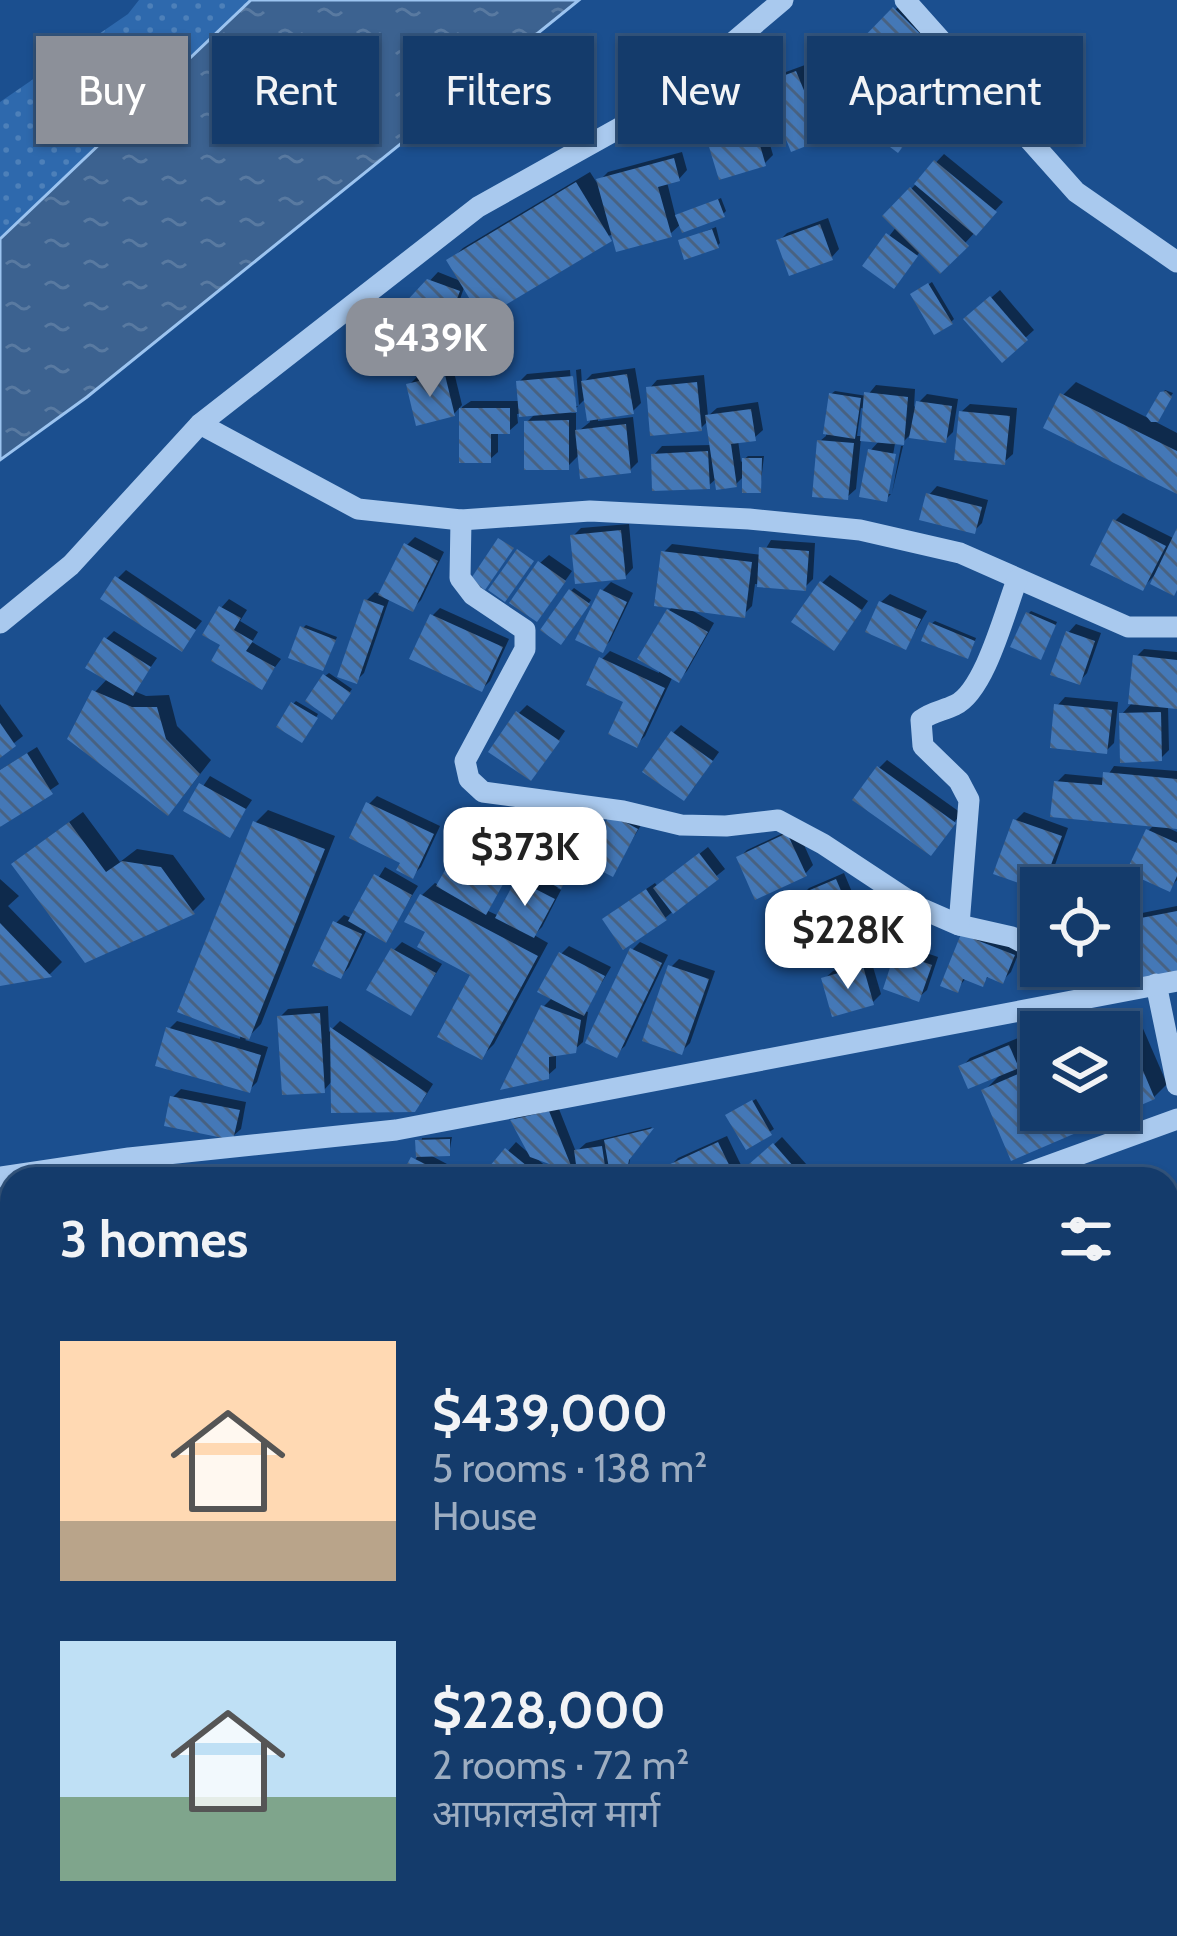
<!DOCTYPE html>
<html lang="en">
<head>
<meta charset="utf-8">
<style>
  :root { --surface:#143b6b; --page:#214673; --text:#f1f3f6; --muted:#9dadc1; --line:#33557e; --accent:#8c9099 }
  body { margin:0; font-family:Cabin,"Noto Sans Devanagari",sans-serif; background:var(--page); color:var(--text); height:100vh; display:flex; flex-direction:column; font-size:45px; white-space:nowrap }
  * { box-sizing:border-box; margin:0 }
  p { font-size:39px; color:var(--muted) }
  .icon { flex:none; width:66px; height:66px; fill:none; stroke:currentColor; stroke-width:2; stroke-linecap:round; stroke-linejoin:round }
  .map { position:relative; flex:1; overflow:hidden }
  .details { position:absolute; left:0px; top:1167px; width:1179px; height:771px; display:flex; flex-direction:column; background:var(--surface); border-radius:36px 36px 0 0; box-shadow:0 3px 9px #0004,0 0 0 3px var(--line) }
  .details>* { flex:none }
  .hud { position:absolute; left:36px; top:36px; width:1107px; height:108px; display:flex; gap:24px }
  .buttons { position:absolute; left:1020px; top:867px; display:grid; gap:24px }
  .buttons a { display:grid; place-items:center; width:120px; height:120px; border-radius:0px; background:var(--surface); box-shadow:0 3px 9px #0004,0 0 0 3px var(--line); font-size:60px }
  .price { position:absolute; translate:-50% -102px; padding:0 27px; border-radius:24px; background:#fff; color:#222; font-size:39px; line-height:78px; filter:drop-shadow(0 3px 6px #0008) }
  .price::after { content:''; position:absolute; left:50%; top:72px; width:36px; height:27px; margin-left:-18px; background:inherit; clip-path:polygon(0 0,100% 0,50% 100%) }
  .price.active { background:var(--accent); color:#fff }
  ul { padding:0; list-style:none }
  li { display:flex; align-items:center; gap:36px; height:300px; padding:0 60px }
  li span { display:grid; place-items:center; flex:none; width:336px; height:240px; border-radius:0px; color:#555 }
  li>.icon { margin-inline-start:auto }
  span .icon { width:144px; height:144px; fill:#fffc; stroke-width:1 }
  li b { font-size:51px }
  h2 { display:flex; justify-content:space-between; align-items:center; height:144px; padding:0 60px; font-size:51px }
  .chip { padding:0 42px; border-radius:0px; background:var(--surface); box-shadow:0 3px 9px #0004,0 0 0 3px var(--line); font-size:42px; line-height:108px }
  .chip.active { background:var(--accent); color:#fff }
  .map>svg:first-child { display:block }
</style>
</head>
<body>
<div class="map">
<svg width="1177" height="1936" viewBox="0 0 1177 1936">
  <defs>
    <pattern id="grass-dots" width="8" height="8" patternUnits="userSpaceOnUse" patternTransform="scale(3)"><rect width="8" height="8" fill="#2e69ad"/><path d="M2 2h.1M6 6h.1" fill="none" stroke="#4d80b9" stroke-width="1.8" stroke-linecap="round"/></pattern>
    <pattern id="water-ripples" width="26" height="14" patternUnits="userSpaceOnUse" patternTransform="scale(3)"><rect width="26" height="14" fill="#3c6290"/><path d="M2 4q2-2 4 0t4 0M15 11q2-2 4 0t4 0" fill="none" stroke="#597aa1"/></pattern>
    <pattern id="building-back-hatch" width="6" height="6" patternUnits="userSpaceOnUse" patternTransform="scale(3)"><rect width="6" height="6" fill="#4478b7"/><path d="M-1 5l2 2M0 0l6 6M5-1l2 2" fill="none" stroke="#486282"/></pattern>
  </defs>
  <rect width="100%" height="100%" fill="#1b4f8f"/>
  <g fill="url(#grass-dots)">
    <polygon points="139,0 251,0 0,239 0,102 128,14"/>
    <polygon points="1177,1478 1177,1936 866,1936 871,1926 1167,1926 1167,1479"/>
  </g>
  <polygon fill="url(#water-ripples)" stroke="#9cc4f0" stroke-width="3" points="251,0 579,0 87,397 0,460 0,239"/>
  <g fill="#0007" fill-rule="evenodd">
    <polygon points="903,2 952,50 913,89 933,105 905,141 898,92 904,86 861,44"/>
    <polygon points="850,49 875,82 857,97 865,106 879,93 884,99 855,126 831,100 850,82 835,61"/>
    <polygon points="805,65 831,128 822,136 767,84 775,76"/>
    <polygon points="753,86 773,155 765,163 700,108 708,100"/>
    <polygon points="682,152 687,170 679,179 667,182 676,218 721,198 726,211 723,214 682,223 670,234 614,234 465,285 443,347 435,356 440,308 422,302 394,319 438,272 463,282 450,261 463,248 590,172 597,183 608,172"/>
    <polygon points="944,154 1003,202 940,270 921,250 902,277 866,266 897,226 886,216"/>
    <polygon points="828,218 839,249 831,258 779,241 787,233"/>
    <polygon points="716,227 720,243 717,246 681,241"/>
    <polygon points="932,282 954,319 951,322 917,292"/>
    <polygon points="1000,290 1034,330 1002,359 975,312"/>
    <polygon points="378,339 399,352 388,369 375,342"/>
    <polygon points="453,368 462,405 454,414 409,385 417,377"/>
    <polygon points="635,368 641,403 633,411 598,416 598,421 633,417 638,462 630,470 580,454 567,467 527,422 536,413 517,414 518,423 509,431 498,431 498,452 489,460 462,460 462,407 471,401 520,401 519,382 527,374 570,370 573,406 578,406 571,413 576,413 576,433 590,422 586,398 579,405 576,370 581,369 582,384 592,374"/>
    <polygon points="704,375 708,416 717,408 758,402 763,430 754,438 738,440 741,462 748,456 764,456 760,490 745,475 735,485 717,478 708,486 654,455 662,446 712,445 709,420 701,428 649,389 657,380"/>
    <polygon points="1076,382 1148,418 1165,390 1173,393 1154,421 1177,433 1177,491 1063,395"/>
    <path d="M876,385L915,389L914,407L927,394L958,399L953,432L945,440L910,435L901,444L896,438L886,494H891L886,499L871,450L880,440L861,438L856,489L847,497L820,441L826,436L831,394L835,391L867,396ZM861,408L866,409L863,436H857Z"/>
    <polygon points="970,404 1017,408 1013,454 1004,462 961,412"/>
    <polygon points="901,446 903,446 892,493"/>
    <polygon points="937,486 988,500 982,523 974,531 929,495"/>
    <polygon points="1123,513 1175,539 1177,535 1177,589 1158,572 1142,588 1115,521"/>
    <polygon points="629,524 633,568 625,577 573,536 581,528"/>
    <polygon points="415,537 444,552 421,600 413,608 390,597 364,673 356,681 366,601 375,592 382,595 407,545"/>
    <polygon points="771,540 815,543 813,579 805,587 755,584 752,606 744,614 686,607 714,623 687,671 679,679 673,676 645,736 637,744 627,701 602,659 610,651 659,673 669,610 674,606 664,552 672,544 762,555"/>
    <polygon points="549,555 572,571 545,610 540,563"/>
    <polygon points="126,570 202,621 181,648 118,578"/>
    <polygon points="830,575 868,601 842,639 822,583"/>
    <polygon points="611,582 633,593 610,641 602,649 602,591"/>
    <polygon points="574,588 591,600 564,638 571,591"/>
    <polygon points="890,594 927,611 906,647 881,602"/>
    <polygon points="229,599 247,610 240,621 258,632 252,642 281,659 261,686 224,644 221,608"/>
    <polygon points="440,608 509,639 490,681 482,689 432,616"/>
    <polygon points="1031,611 1057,622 1041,657 1028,614"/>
    <polygon points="935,621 976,638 970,653 931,624"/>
    <polygon points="1076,624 1101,633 1087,673 1079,682 1068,633"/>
    <polygon points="306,625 337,637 323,668 303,628"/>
    <polygon points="114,631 157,658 134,691 146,696 169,695 177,726 211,760 180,800 95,692 108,678 106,639"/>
    <polygon points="1144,649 1177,652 1177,706 1168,705 1169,750 1161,758 1122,714 1131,704 1136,657"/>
    <polygon points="329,673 352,689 335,713 325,676"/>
    <polygon points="1065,697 1118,702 1114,743 1106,751 1057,706"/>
    <polygon points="296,701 318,714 305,736 293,704"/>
    <polygon points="0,704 23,736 0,754"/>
    <polygon points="527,705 565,731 539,769 519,713"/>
    <polygon points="681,725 719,752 692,790 673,733"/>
    <polygon points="37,747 59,784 0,824 0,770"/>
    <polygon points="887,760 961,813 939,844 879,768"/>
    <polygon points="1114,766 1177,771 1177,826 1164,826 1177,832 1177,880 1169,888 1148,831 1155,824 1057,782 1065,774 1106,778"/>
    <polygon points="210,776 252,800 229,834 187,810"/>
    <polygon points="377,796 440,826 421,867 413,875 369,804"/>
    <polygon points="557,798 600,819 568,877 557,888 561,890 542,927 534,935 548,943 494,1044 481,1057 474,974 429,931 422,895 435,883 439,885 467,843 513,868 486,910 499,916 518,881 530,869 518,831 526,823 537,829"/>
    <polygon points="268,810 335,836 261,1024 245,1040 268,1047 257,1082 249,1090 169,1029 177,1021 240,1039 255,823"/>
    <polygon points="83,812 120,862 137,849 173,855 205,899 193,911 86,959 28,852"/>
    <polygon points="1024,812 1068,828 1050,879 1041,888 1016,820"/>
    <polygon points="613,816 644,820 612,874"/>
    <polygon points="796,827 813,865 805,874 739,858 747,850"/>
    <polygon points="708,847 725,869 665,918 614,911 655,883 658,887"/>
    <polygon points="385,867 418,886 385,939 367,929 349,967 341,976 336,923 344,915 353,919"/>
    <polygon points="844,873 860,911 852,919 815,928 809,934 775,907 798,899 809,888"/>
    <polygon points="0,879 19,896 8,906 62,962 50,974 0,983"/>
    <polygon points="1177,906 1177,971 1124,923 1132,915"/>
    <polygon points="963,936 1021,947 1011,972 1003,980 990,975 982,983 967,977 957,989"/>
    <polygon points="402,942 442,964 411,1013 394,950"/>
    <polygon points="640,942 668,955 625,1046 616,1054 632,950"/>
    <polygon points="569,946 611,967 585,1011 588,1012 583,1042 574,1050 556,1053 556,1068 547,1076 543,1007 553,997 561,954"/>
    <polygon points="906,946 938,957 927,990 918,998 898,954"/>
    <polygon points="679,959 715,971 690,1043 681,1052 671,967"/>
    <polygon points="871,960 881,994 873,1002 824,979 833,971"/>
    <polygon points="328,1006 329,1032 340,1021 433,1084 423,1100 333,1080 324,1090 280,1017 288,1009"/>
    <polygon points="1138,1017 1167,1084 1154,1097 1013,1157 985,1090 1004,1071 962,1067 970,1058 1018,1038 1026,1057 1011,1071 1041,1059 1041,1110 1119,1110 1119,1032 1104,1032"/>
    <polygon points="181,1089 246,1102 241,1129 232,1137 173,1097"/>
    <polygon points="756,1099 774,1129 747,1146 732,1113"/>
    <polygon points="557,1104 576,1152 586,1143 652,1127 631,1153 629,1165 614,1170 615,1179 581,1179 579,1164 573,1170 533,1155 551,1171 545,1179 483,1179 516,1142 532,1156 513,1120 521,1112"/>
    <polygon points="727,1136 741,1165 733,1173 719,1179 676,1179 670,1166 678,1158"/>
    <polygon points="452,1137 449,1154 428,1154 447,1164 439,1179 403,1179 419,1154 422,1138"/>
    <polygon points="782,1137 807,1165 792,1179 764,1179 752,1165"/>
    <polygon points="400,1168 395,1179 355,1179"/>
    <polygon points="146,1170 159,1173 158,1179 138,1179"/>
    <polygon points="0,1764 12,1769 12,1815 6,1821 0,1818"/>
    <polygon points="47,1926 71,1929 70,1936 44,1936"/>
    <polygon points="89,1926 122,1926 125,1927 123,1936 85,1936"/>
    <polygon points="463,1926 487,1936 454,1936"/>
    <polygon points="37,1930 37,1936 0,1936 0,1932"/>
  </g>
  <g fill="url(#building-back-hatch)">
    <polygon points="893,7 947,60 910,96 857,44"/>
    <polygon points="845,49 874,88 860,99 831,61"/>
    <polygon points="796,71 824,139 791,152 764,83"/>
    <polygon points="841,87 860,107 874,94 883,104 854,130 826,100"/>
    <polygon points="896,90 927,114 898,153 866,129"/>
    <polygon points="745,93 766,166 719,180 697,107"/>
    <polygon points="674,158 680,181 658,187 672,237 616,252 596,179"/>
    <polygon points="934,160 997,212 976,236 914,184"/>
    <polygon points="576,182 612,241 482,319 446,260"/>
    <polygon points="910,187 969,246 940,274 882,216"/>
    <polygon points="718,199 725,217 682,233 675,215"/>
    <polygon points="820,224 833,260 789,276 776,240"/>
    <polygon points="712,229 719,248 684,260 678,240"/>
    <polygon points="886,233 918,256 894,289 862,266"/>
    <polygon points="427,279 460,291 435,359 420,353 436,310 422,305 401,329 390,319"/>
    <polygon points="928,283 953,324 934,335 910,294"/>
    <polygon points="990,296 1028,340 1002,363 963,319"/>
    <polygon points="373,340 398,357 385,376 359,360"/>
    <polygon points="627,374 634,414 587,421 581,381"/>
    <polygon points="445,375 455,416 416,426 406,384"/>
    <polygon points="573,376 577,412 519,417 516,381"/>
    <polygon points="697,382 702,431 650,436 646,387"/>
    <polygon points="1166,391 1172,397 1158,422 1151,422 1146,416 1160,392"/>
    <polygon points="864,392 908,397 904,445 860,441"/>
    <polygon points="829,393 861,398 855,439 823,434"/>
    <polygon points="1060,393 1177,451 1177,494 1043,428"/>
    <polygon points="916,401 952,406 946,443 909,438"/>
    <polygon points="459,408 510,408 510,434 491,434 491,463 459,463"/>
    <polygon points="751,409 756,441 731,444 737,487 716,490 705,415"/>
    <polygon points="959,411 1010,416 1005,465 954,460"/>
    <polygon points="569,420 569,470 524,470 524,421"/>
    <polygon points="626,424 631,473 580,479 575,430"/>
    <polygon points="817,440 854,443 848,500 812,497"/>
    <polygon points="868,449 896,454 887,502 859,497"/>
    <polygon points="708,451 710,489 652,491 651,454"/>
    <polygon points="742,458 762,458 761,493 742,493"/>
    <polygon points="926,493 982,507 975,534 919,520"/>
    <polygon points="1113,519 1166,546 1143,591 1090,565"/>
    <polygon points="1177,528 1177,590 1174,596 1150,584"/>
    <polygon points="621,530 626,579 575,584 570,535"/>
    <polygon points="498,538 514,548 485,590 470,580"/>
    <polygon points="404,543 438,561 413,612 378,595"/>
    <polygon points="759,547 809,551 806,591 757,587"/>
    <polygon points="517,549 534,561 505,602 488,590"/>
    <polygon points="661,551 752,562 745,618 654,606"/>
    <polygon points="538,561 566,581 537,622 509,603"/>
    <polygon points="115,576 196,630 182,652 100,599"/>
    <polygon points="820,581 862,610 834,651 791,622"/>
    <polygon points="569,589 590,604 561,645 540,630"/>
    <polygon points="600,589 627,602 603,653 575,640"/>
    <polygon points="364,599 384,606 357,684 337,677"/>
    <polygon points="879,601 921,619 906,650 865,632"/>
    <polygon points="219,606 241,618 234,630 253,641 246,651 275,667 262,690 211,661 220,645 202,635"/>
    <polygon points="667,609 708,632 679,683 637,659"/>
    <polygon points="1026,612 1056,625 1041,660 1010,647"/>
    <polygon points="430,614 503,647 482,692 409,659"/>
    <polygon points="929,622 975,641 968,659 921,641"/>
    <polygon points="300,626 336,640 323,671 288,658"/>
    <polygon points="1066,631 1095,641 1080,685 1050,675"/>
    <polygon points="104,637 151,667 133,696 85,668"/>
    <polygon points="1133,655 1177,660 1177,709 1128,704"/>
    <polygon points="599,657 665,688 637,748 608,734 623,702 586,685"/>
    <polygon points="323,674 351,693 332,720 305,701"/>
    <polygon points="92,690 132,707 157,707 166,739 200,774 168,816 67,739"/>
    <polygon points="291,702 318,718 302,743 276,727"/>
    <polygon points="1054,704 1112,710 1107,754 1050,748"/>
    <polygon points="516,711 560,741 531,781 488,752"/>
    <polygon points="1161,712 1162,761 1120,763 1119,713"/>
    <polygon points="0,723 16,746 0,758"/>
    <polygon points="671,731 713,761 684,801 642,772"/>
    <polygon points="27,753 53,794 0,827 0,770"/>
    <polygon points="877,766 956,823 931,856 852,800"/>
    <polygon points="1103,772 1177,779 1177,829 1050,817 1054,781 1102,785"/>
    <polygon points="199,783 246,809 230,838 183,811"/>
    <polygon points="366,802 434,834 413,879 396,870 400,863 349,838"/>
    <polygon points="546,804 594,828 580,856 532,832"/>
    <polygon points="610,814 638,829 613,877 584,862"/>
    <polygon points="1013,819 1062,836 1041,891 993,874"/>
    <polygon points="253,821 325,849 249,1040 177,1012"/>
    <polygon points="69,822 106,872 122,861 161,867 195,914 85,963 11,864"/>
    <polygon points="515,829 575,861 561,889 501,857"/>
    <polygon points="1146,829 1177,843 1177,876 1170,892 1126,872"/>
    <polygon points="787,833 807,876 755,900 736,857"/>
    <polygon points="457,849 507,877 486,915 436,886"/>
    <polygon points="699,853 719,879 673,914 653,888"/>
    <polygon points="374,874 412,895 386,943 348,921"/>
    <polygon points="516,879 555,899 534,938 495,918"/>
    <polygon points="836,879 854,921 816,938 798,895"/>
    <polygon points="646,889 667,920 623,950 602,919"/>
    <polygon points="420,894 538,956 482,1060 437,1037 470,975 417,947 425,932 404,922"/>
    <polygon points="793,898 811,936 785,949 768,910"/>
    <polygon points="1177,911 1177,974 1133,982 1120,922"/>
    <polygon points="333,921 362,934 341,979 312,966"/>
    <polygon points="0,923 52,977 0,986"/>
    <polygon points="961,934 1015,955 1003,984 987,977 983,987 963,979 958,993 940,986"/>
    <polygon points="391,948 436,973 411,1016 366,990"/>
    <polygon points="630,948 662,963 617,1058 585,1043"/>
    <polygon points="559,952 605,976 584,1016 537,992"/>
    <polygon points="895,952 932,965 919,1002 883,989"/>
    <polygon points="668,965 709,979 682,1055 642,1041"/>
    <polygon points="863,966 874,1005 832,1017 821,978"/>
    <polygon points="541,1005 581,1020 576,1053 549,1057 549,1079 500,1090"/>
    <polygon points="320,1013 325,1093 282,1095 277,1016"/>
    <polygon points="166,1027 261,1055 250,1093 155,1066"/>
    <polygon points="330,1027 427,1093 415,1112 331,1113"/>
    <polygon points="1125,1028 1155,1099 1011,1161 981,1090 1041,1064 1041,1110 1119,1110 1119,1031"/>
    <polygon points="1009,1045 1019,1068 968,1089 958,1066"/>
    <polygon points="170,1096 240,1110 233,1140 164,1126"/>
    <polygon points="752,1100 772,1135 746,1150 725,1115"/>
    <polygon points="549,1111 574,1173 530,1157 510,1120"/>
    <polygon points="654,1128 629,1160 627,1171 610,1174 604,1140"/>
    <polygon points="450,1139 450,1156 416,1157 415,1140"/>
    <polygon points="718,1142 734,1175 726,1179 673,1179 666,1166"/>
    <polygon points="773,1143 801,1175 797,1179 760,1179 748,1165"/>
    <polygon points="602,1146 607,1179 578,1179 574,1150"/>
    <polygon points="505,1148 543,1179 479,1179"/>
    <polygon points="411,1157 441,1172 438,1179 399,1179"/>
    <polygon points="0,1552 12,1556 12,1582 0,1578"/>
    <polygon points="0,1775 12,1779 12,1811 7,1824 0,1822"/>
    <polygon points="7,1850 12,1852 12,1904 0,1901 0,1876"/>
    <polygon points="84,1926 117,1934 117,1936 82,1936"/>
    <polygon points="143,1926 166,1926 163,1936 142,1931"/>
    <polygon points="169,1926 206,1926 204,1936 166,1936"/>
    <polygon points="222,1926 257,1926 254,1936 219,1936"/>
    <polygon points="308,1926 341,1926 338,1936"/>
    <polygon points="357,1926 412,1926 409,1936 354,1936"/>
    <polygon points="695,1926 763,1926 759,1936 701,1936 692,1932"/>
    <polygon points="775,1926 825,1926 821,1936 771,1936"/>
    <polygon points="42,1927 70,1932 69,1936 41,1936"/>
  </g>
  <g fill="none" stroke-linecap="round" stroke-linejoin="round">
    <g stroke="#a9c9ee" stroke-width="21">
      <polyline points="905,0 1076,192 1177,262"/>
      <polyline points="200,424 358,509 461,520 590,511 749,519 860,530 960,553 1128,627 1177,627"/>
      <polyline points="461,520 460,578 473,595 525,630 525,649 465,761 469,779 483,792 623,811 681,825 726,826 778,820 823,844 920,908 959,925 1012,937 1041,952"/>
      <polyline points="0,623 71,565 200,424 478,207 657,107 783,0"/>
      <path d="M959,925L969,800L959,781L923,746L921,720C933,711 943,711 955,705C985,691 1005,611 1017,580"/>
      <polyline points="1068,966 1109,993"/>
      <polyline points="1156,984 1177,1085"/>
      <polyline points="0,1177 129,1158 396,1130 1177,981"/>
      <polyline points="1012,1179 1177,1119"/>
      <polyline points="1167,1254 1177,1250"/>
      <polyline points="0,1466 12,1464"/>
      <polyline points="0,1841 12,1845"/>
      <polyline points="1063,1926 1065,1936"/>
      <polyline points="269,1936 272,1926"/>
    </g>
  </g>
</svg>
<div class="buttons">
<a><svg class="icon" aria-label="locate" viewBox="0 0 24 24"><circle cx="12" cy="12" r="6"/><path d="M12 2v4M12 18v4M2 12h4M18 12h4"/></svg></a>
<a><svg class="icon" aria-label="layers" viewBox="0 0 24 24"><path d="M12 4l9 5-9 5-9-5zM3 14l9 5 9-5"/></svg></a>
</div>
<b class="price active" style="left:430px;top:400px">$439K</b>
<b class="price" style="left:525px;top:909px">$373K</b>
<b class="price" style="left:848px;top:992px">$228K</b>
<div class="hud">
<a class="chip active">Buy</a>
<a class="chip">Rent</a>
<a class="chip">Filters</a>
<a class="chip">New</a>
<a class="chip">Apartment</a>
</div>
<section class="details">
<h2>3 homes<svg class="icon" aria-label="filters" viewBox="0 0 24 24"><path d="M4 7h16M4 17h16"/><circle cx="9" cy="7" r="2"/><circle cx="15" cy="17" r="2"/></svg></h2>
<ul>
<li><span style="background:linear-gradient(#ffd9b3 75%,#b9a48a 0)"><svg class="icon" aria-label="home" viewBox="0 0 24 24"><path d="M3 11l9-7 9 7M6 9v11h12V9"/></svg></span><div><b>$439,000</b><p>5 rooms · 138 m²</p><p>House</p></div></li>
<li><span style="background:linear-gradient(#bfe0f5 65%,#7fa58c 0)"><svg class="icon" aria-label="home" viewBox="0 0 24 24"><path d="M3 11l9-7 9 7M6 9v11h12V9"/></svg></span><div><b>$228,000</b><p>2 rooms · 72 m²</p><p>आफालडोल मार्ग</p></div></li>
</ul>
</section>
</div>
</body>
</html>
